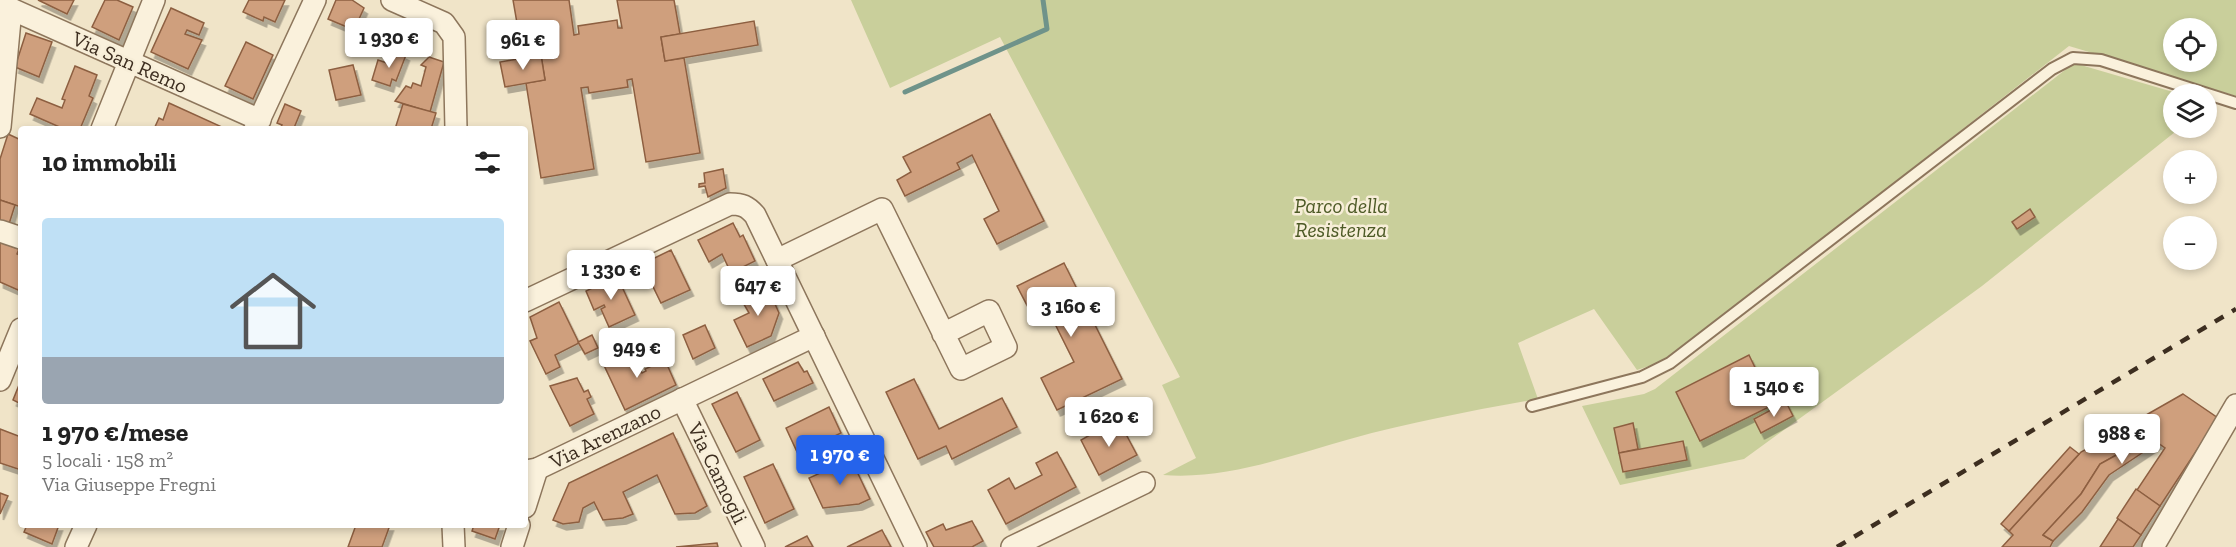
<!DOCTYPE html>
<html lang="it">
<head>
<meta charset="utf-8">
<style>
  :root { --surface:#fff; --page:#f2f2f2; --text:#222; --muted:#767676; --line:#e0e0e0; --accent:#2563eb }
  body { margin:0; font-family:"Zilla Slab",serif; background:var(--page); color:var(--text); height:100vh; display:flex; flex-direction:column; font-size:22px; white-space:nowrap }
  * { box-sizing:border-box; margin:0 }
  p { font-size:20px; color:var(--muted) }
  .icon { flex:none; width:33px; height:33px; fill:none; stroke:currentColor; stroke-width:2; stroke-linecap:round; stroke-linejoin:round }
  .map { position:relative; flex:1; overflow:hidden }
  .drawer { position:absolute; left:18px; top:126px; width:510px; height:402px; display:flex; flex-direction:column; background:var(--surface); border-radius:6px; box-shadow:0 3px 9px #0003 }
  .drawer>* { flex:none }
  .controls { position:absolute; left:2163px; top:18px; display:grid; gap:12px }
  .controls a { display:grid; place-items:center; width:54px; height:54px; border-radius:50%; background:var(--surface); box-shadow:0 3px 9px #0003; font-size:30px }
  .price { position:absolute; translate:-50% -51px; padding:0 14px; border-radius:6px; background:#fff; color:#222; font-size:20px; line-height:39px; filter:drop-shadow(0 2px 3px #0008) }
  .price::after { content:''; position:absolute; left:50%; top:36px; width:18px; height:14px; margin-left:-9px; background:inherit; clip-path:polygon(0 0,100% 0,50% 100%) }
  .price.on { background:var(--accent); color:#fff }
  ul { padding:0; list-style:none }
  li { display:grid; align-content:center; gap:12px; height:318px; padding:0 24px }
  li+li { border-top:2px solid var(--line) }
  li span { display:grid; place-items:center; height:186px; border-radius:6px; color:#555 }
  li>.icon { margin-inline-start:auto }
  span .icon { width:108px; height:108px; fill:#fffc; stroke-width:1 }
  li b { font-size:26px }
  h2 { display:flex; justify-content:space-between; align-items:center; height:72px; padding:0 24px; font-size:26px }
  .map>svg:first-child { display:block }
</style>
</head>
<body>
<div class="map">
<svg width="2236" height="547" viewBox="0 0 2236 547">
  <defs>
    <filter id="shadow"><feDropShadow dx="3.5" dy="6" stdDeviation="0" flood-color="#0004"/></filter>
  </defs>
  <rect width="100%" height="100%" fill="#f0e4c8"/>
  <g fill="#c9cf9b" fill-rule="evenodd">
    <path d="M851,0H2236V96L2069,46L1681,349L1655,364L1637,370L1594,309L1518,343L1538,399C1475,410 1412,422 1350,439C1288,456 1228,480 1163,475L1196,458L1162,385L1180,377L1000,37L890,88ZM2174,28H2206V62H2174Z"/>
    <polygon points="2074,63 2180,94 2174,94 2174,128 2180,128 1982,286 1744,459 1620,485 1582,406 1644,394 1655,389"/>
  </g>
  <g fill="none" stroke-linecap="round" stroke-linejoin="round">
    <polyline stroke="#6f938a" stroke-width="5" points="905,92 1047,29 1043,0"/>
  </g>
  <g fill="#cf9f7d" stroke="#8d5f41" stroke-width="1.5" filter="url(#shadow)">
    <polygon points="38,0 74,0 67,14"/>
    <polygon points="105,0 117,0 133,7 119,40 92,27"/>
    <polygon points="249,0 285,0 275,22 264,17 263,21 243,12"/>
    <polygon points="336,0 352,0 364,8 354,30 328,19"/>
    <polygon points="513,0 569,0 574,35 579,34 578,26 617,20 618,28 622,28 617,0 674,0 680,34 661,37 665,61 684,58 700,153 646,162 632,79 627,80 628,87 589,93 588,87 581,88 594,169 541,178 526,83 545,80 541,55 523,58"/>
    <polygon points="171,8 204,23 199,35 187,30 185,34 202,40 188,69 151,52"/>
    <polygon points="754,21 758,45 665,61 661,37"/>
    <polygon points="26,33 52,42 39,77 15,67"/>
    <polygon points="246,42 273,55 253,99 225,86"/>
    <polygon points="395,50 406,55 396,81 392,79 390,86 372,80 378,60 390,64"/>
    <polygon points="541,55 545,80 505,87 500,62"/>
    <polygon points="429,57 444,62 430,112 395,101 406,86 411,88 413,83 421,86 426,67 421,65"/>
    <polygon points="353,65 361,95 336,100 329,70"/>
    <polygon points="75,66 97,75 89,96 93,98 80,129 64,129 30,114 37,98 62,108 65,100 62,99"/>
    <polygon points="169,103 222,127 221,129 154,129 159,118 163,120"/>
    <polygon points="285,104 301,111 294,128 296,129 280,129 282,125 277,123"/>
    <polygon points="403,104 436,113 431,129 395,129"/>
    <polygon points="990,114 1044,221 997,244 984,219 999,211 972,155 957,163 960,169 905,196 897,180 911,172 903,157"/>
    <polygon points="8,134 21,140 21,207 0,200 0,159"/>
    <polygon points="723,169 726,188 708,197 705,186 699,187 699,184 705,183 704,173"/>
    <polygon points="0,200 15,205 9,224 0,221"/>
    <polygon points="2030,209 2035,217 2017,229 2012,222"/>
    <polygon points="733,223 740,237 743,235 755,261 731,273 722,254 709,262 698,240"/>
    <polygon points="0,242 19,249 17,254 21,256 21,283 18,290 0,282"/>
    <polygon points="671,250 690,290 661,303 642,264"/>
    <polygon points="1064,263 1122,379 1057,410 1041,378 1074,362 1045,304 1030,311 1017,286"/>
    <polygon points="617,276 635,315 609,327 601,309 605,307 604,305 594,310 586,291"/>
    <polygon points="767,286 779,313 771,336 747,347 734,320 749,313 741,299"/>
    <polygon points="559,302 579,343 555,355 560,367 546,374 530,341 537,338 530,317"/>
    <polygon points="705,325 715,348 693,359 683,335"/>
    <polygon points="592,335 598,348 585,354 578,342"/>
    <polygon points="630,348 642,373 646,371 645,369 665,360 676,385 625,410 602,361"/>
    <polygon points="1749,355 1773,405 1700,441 1676,392"/>
    <polygon points="798,362 804,372 807,371 813,383 774,401 763,379"/>
    <polygon points="577,378 584,392 588,390 591,397 587,399 594,414 570,426 550,386"/>
    <polygon points="914,379 939,429 1002,398 1017,427 952,459 946,446 918,459 886,392"/>
    <polygon points="21,380 21,404 13,400"/>
    <polygon points="737,392 760,440 736,452 712,404"/>
    <polygon points="2183,394 2218,418 2160,506 2137,490 2165,448 2149,437 2100,464 2081,494 2043,535 2053,541 2050,547 2002,547 2013,535 2009,531 2081,452"/>
    <polygon points="1786,402 1793,416 1761,433 1754,419"/>
    <polygon points="829,407 841,433 798,454 786,428"/>
    <polygon points="1120,423 1137,455 1099,475 1081,440 1104,427 1107,432"/>
    <polygon points="1633,423 1638,449 1619,453 1614,428"/>
    <polygon points="0,429 21,437 21,470 0,463"/>
    <polygon points="673,433 707,506 695,513 675,514 657,475 623,492 633,514 623,518 603,520 594,502 583,508 579,522 563,524 553,520 569,483"/>
    <polygon points="2149,437 2157,443 2109,475 2082,512 2053,541 2043,535 2081,494 2100,464"/>
    <polygon points="1683,441 1687,460 1623,472 1619,453"/>
    <polygon points="2070,447 2079,454 2009,531 2001,524"/>
    <polygon points="1057,452 1076,487 1006,524 988,490 1009,478 1015,489 1042,475 1036,463"/>
    <polygon points="851,459 870,499 859,504 823,508 809,478"/>
    <polygon points="773,464 794,509 765,523 744,477"/>
    <polygon points="2136,489 2160,506 2141,535 2117,518"/>
    <polygon points="0,493 8,496 0,514"/>
    <polygon points="2118,519 2141,535 2133,547 2100,547"/>
    <polygon points="972,521 983,541 972,547 934,547 926,532 943,524 946,530"/>
    <polygon points="27,525 59,525 52,544 24,532"/>
    <polygon points="356,525 390,525 382,547 348,547"/>
    <polygon points="474,525 500,525 495,539 472,531"/>
    <polygon points="882,530 891,547 847,547"/>
    <polygon points="807,536 813,547 785,547"/>
    <polygon points="717,543 718,547 676,547"/>
  </g>
  <g fill="none" stroke-linecap="round" stroke-linejoin="round">
    <g stroke="#8d765c" stroke-width="14">
      <polyline id="service" points="1532,406 1642,377 1670,363 2052,69 2073,58 2101,60 2236,103"/>
    </g>
    <g stroke="#8d765c" stroke-width="24">
      <g id="minor">
        <polyline points="392,0 444,23 454,37 456,129"/>
        <polyline points="0,4 260,120"/>
        <polyline points="0,127 11,9"/>
        <polyline points="102,129 154,0"/>
        <polyline points="255,129 315,0"/>
        <polyline points="0,231 21,238"/>
        <polyline points="777,260 882,209 961,369 1006,347 989,311 943,334"/>
        <path d="M525,301L730,204C742,204 747,206 755,215L916,547"/>
        <polyline points="0,380 21,329"/>
        <polyline points="682,399 754,547"/>
        <polyline points="525,471 537,469 814,336"/>
        <polyline points="525,507 537,469"/>
        <polyline points="453,525 454,547"/>
        <polyline points="76,547 86,525"/>
        <polyline points="512,547 519,525"/>
        <polyline points="1012,547 1144,483"/>
        <polyline points="2153,547 2236,405"/>
      </g>
    </g>
    <use href="#service" stroke="#faf1dc" stroke-width="10"/>
    <use href="#minor" stroke="#faf1dc" stroke-width="21"/>
    <polyline stroke="#3d2e20" stroke-width="4.5" stroke-dasharray="10 10" stroke-linecap="butt" points="1837,547 2236,309"/>
  </g>
  <g text-anchor="middle" dominant-baseline="central" stroke-width="5" stroke-linejoin="round" paint-order="stroke">
    <g font-size="21" fill="#3d2e20" stroke="#f7eed8">
      <text transform="translate(130 62) rotate(24)">Via San Remo</text>
      <text transform="translate(605 436) rotate(-26)">Via Arenzano</text>
      <text transform="translate(718 473) rotate(64)">Via Camogli</text>
    </g>
    <g font-size="21" font-style="italic" fill="#4d5a26" stroke="#f7eed8">
      <text x="1341" y="205">Parco della<tspan x="1341" dy="24">Resistenza</tspan></text>
    </g>
  </g>
</svg>
<div class="controls">
<a><svg class="icon" aria-label="locate" viewBox="0 0 24 24"><circle cx="12" cy="12" r="6"/><path d="M12 2v4M12 18v4M2 12h4M18 12h4"/></svg></a>
<a><svg class="icon" aria-label="layers" viewBox="0 0 24 24"><path d="M12 4l9 5-9 5-9-5zM3 14l9 5 9-5"/></svg></a>
<a>+</a>
<a>−</a>
</div>
<b class="price" style="left:389px;top:69px">1 930 €</b>
<b class="price" style="left:523px;top:71px">961 €</b>
<b class="price" style="left:611px;top:301px">1 330 €</b>
<b class="price" style="left:758px;top:317px">647 €</b>
<b class="price" style="left:1071px;top:338px">3 160 €</b>
<b class="price" style="left:637px;top:379px">949 €</b>
<b class="price" style="left:1774px;top:418px">1 540 €</b>
<b class="price" style="left:1109px;top:448px">1 620 €</b>
<b class="price" style="left:2122px;top:465px">988 €</b>
<b class="price on" style="left:840px;top:486px">1 970 €</b>
<section class="drawer">
<h2>10 immobili<svg class="icon" aria-label="filters" viewBox="0 0 24 24"><path d="M4 7h16M4 17h16"/><circle cx="9" cy="7" r="2"/><circle cx="15" cy="17" r="2"/></svg></h2>
<ul>
<li><span style="background:linear-gradient(#bfe0f5 75%,#9aa5b1 0)"><svg class="icon" aria-label="home" viewBox="0 0 24 24"><path d="M3 11l9-7 9 7M6 9v11h12V9"/></svg></span><div><b>1 970 €/mese</b><p>5 locali · 158 m²</p><p>Via Giuseppe Fregni</p></div></li>
</ul>
</section>
</div>
</body>
</html>
